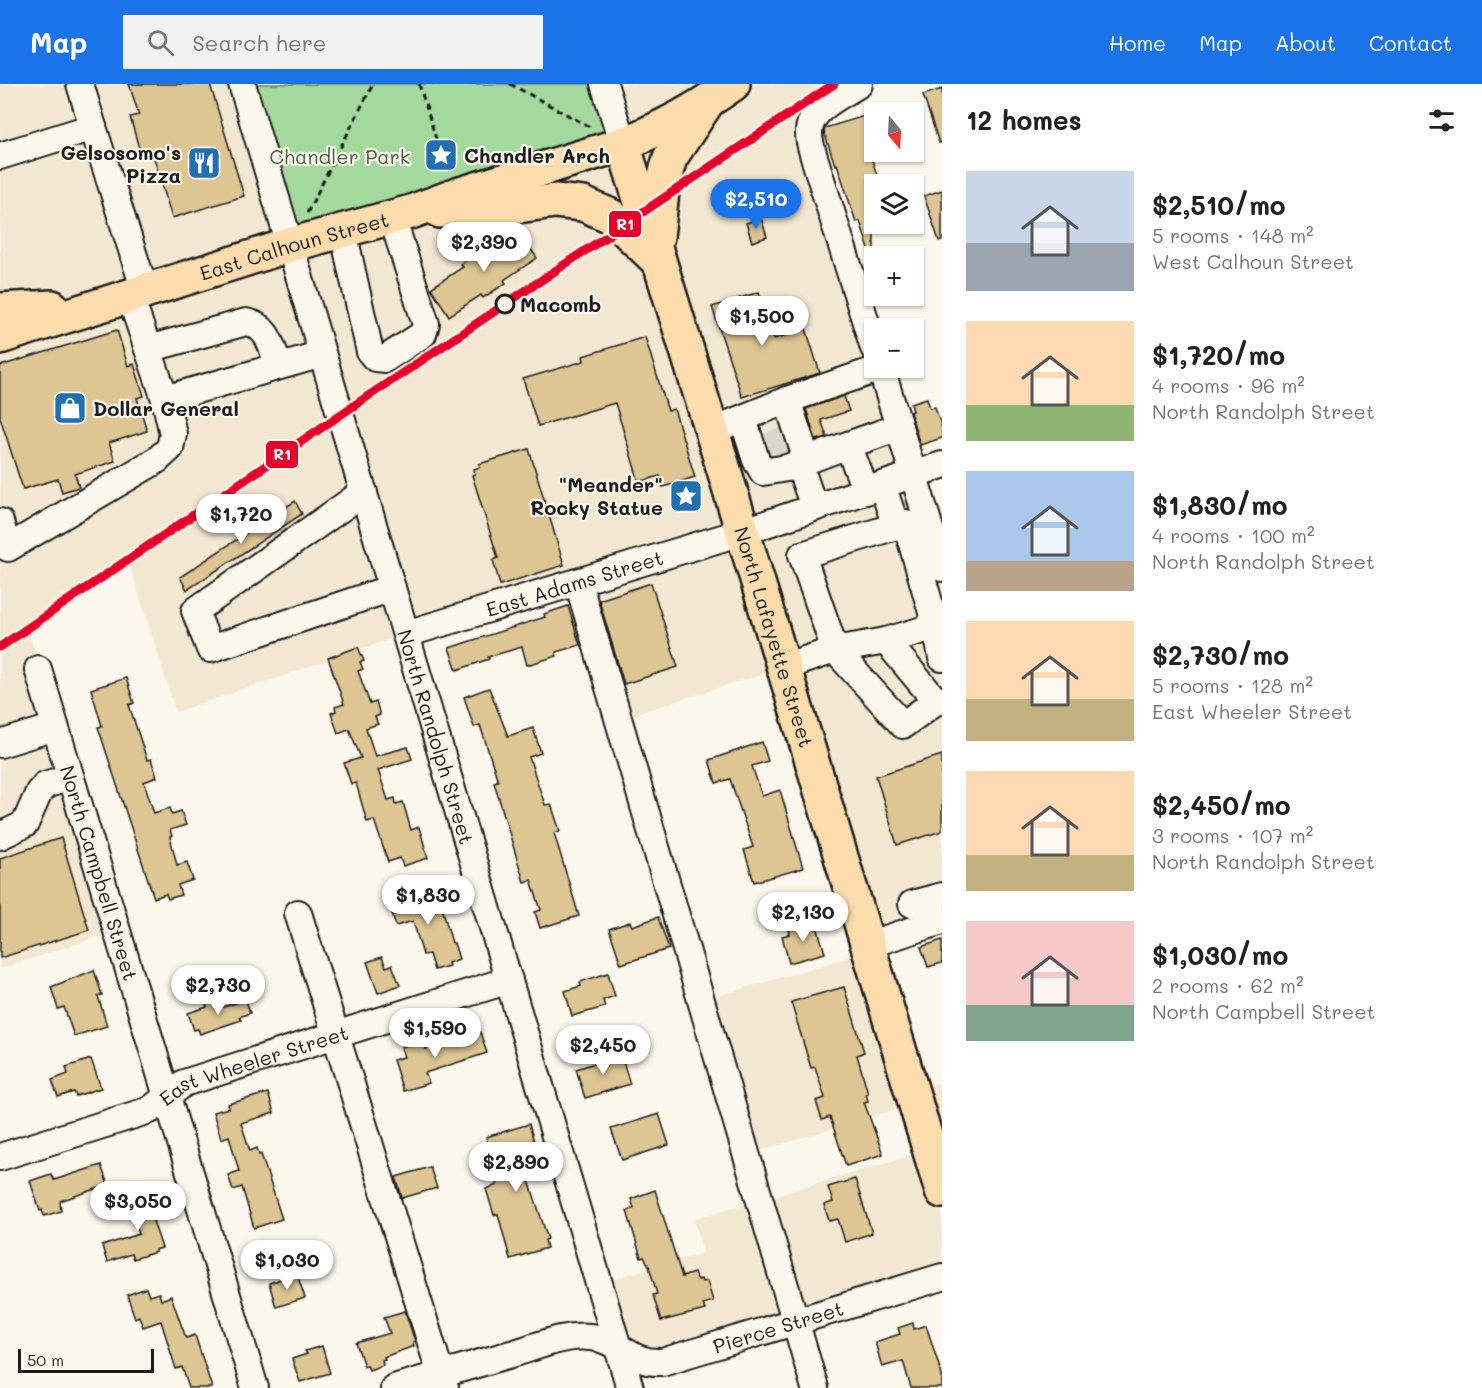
<!DOCTYPE html>
<html lang="en">
<head>
<meta charset="utf-8">
<style>
  :root { --surface:#fff; --page:#f2f2f2; --text:#202124; --muted:#757577; --accent:#1a73e8 }
  body { margin:0; font-family:Mali,sans-serif; background:var(--page); color:var(--text); height:100vh; display:flex; flex-direction:column; font-size:22px; white-space:nowrap }
  * { box-sizing:border-box; margin:0 }
  p { font-size:20px; color:var(--muted) }
  .icon { flex:none; width:33px; height:33px; fill:none; stroke:currentColor; stroke-width:2; stroke-linecap:round; stroke-linejoin:round }
  .map { position:relative; flex:1; overflow:hidden }
  .side { display:flex; flex-direction:column; background:var(--surface); width:540px }
  .side>* { flex:none }
  .needle { width:39px; rotate:162deg }
  .controls { position:absolute; left:864px; top:18px; display:grid; gap:12px }
  .controls a { display:grid; place-items:center; width:60px; height:60px; border-radius:0px; background:var(--surface); box-shadow:0 2px 4px #0004; font-size:30px }
  .scale { position:absolute; left:18px; bottom:15px; width:136px; box-sizing:border-box; padding-left:6px; border:3px solid #1c1c1c; border-top:0; font-size:16px; line-height:21px; white-space:nowrap; color:#1c1c1c; -webkit-text-stroke:4px #fbf7ec; paint-order:stroke }
  .price { position:absolute; translate:-50% -51px; padding:0 14px; border-radius:21px; background:#fff; color:#222; font-size:20px; line-height:39px; filter:drop-shadow(0 2px 3px #0008) }
  .price::after { content:''; position:absolute; left:50%; top:36px; width:18px; height:14px; margin-left:-9px; background:inherit; clip-path:polygon(0 0,100% 0,50% 100%) }
  .price.current { background:var(--accent); color:#fff }
  ul { padding:0; list-style:none }
  li { display:flex; align-items:center; gap:18px; height:150px; padding:0 24px }
  li span { display:grid; place-items:center; flex:none; width:168px; height:120px; border-radius:0px; color:#555 }
  li>.icon { margin-inline-start:auto }
  span .icon { width:72px; height:72px; fill:#fffc; stroke-width:1 }
  li b { font-size:26px }
  h2 { display:flex; justify-content:space-between; align-items:center; height:72px; padding:0 24px; font-size:26px }
  header { display:flex; align-items:center; gap:36px; box-sizing:border-box; height:84px; padding:0 30px; background:var(--accent); color:#fff }
  header strong { font-size:28px }
  nav { display:flex; gap:33px; margin-inline-start:auto; font-size:21px }
  .search { width:420px; height:54px; background:var(--page); display:flex; align-items:center; gap:15px; box-sizing:border-box; padding:0 21px; border-radius:0px; color:var(--muted); font-size:22px }
  main { display:flex; flex:1; min-height:0 }
  .map>svg:first-child { display:block }
</style>
</head>
<body>
<header>
<strong>Map</strong>
<div class="search"><svg class="icon" aria-label="search" viewBox="0 0 24 24"><circle cx="10" cy="10" r="6"/><path d="M15 15l6 6"/></svg>Search here</div>
<nav><a>Home</a><a>Map</a><a>About</a><a>Contact</a></nav>
</header>
<main>
<div class="map">
<svg width="942" height="1304" viewBox="0 0 942 1304">
  <rect width="100%" height="100%" fill="#fbf7ec"/>
  <filter id="ink" filterUnits="userSpaceOnUse"><feTurbulence type="fractalNoise" baseFrequency=".0167" numOctaves="2"/><feDisplacementMap in="SourceGraphic" scale="12" xChannelSelector="R" yChannelSelector="G"/><feConvolveMatrix kernelMatrix="1 2 1 2 8 2 1 2 1" color-interpolation-filters="sRGB"/></filter>
  <g filter="url(#ink)">
    <g fill="#f2e8d2">
      <polygon points="0,0 834,0 799,24 942,484 942,828 864,851 783,584 618,635 577,498 406,550 176,628 128,476 278,372 0,558"/>
      <polygon points="28,545 117,846 0,885 0,563"/>
      <polygon points="869,867 912,1007 942,998 942,1193 633,1274 599,1199 703,1169 694,1135 929,1066 915,1020 746,1071 701,917"/>
    </g>
    <polygon fill="#a3d99d" stroke="#607a5c" stroke-width="1.5" points="242,0 604,0 623,60 290,161"/>
    <g fill="#dec594" stroke="#1c1c1c" stroke-width="1.5">
      <polygon points="129,0 210,0 244,112 172,134 152,67 141,71 130,33 139,31"/>
      <polygon points="942,5 942,58 939,59 923,11"/>
      <polygon points="874,29 874,75 872,76 880,100 874,100 874,171 871,172 860,137 856,138 837,80 835,81 824,48 825,44"/>
      <polygon points="942,106 942,157 939,157 924,112"/>
      <polygon points="761,134 767,153 752,158 746,139"/>
      <polygon points="518,146 537,174 504,196 506,199 483,214 481,211 449,232 431,204 463,183 460,180 483,165 485,168"/>
      <polygon points="759,208 774,255 806,245 820,289 742,313 712,223"/>
      <polygon points="117,246 128,282 134,280 144,312 137,314 147,347 109,359 115,377 75,390 79,403 62,408 58,395 23,405 0,333 0,282"/>
      <polygon points="645,253 668,327 674,325 695,393 663,403 660,392 639,398 615,319 538,342 523,295 584,277 583,272"/>
      <polygon points="844,312 849,327 821,336 827,353 816,356 806,325"/>
      <polygon points="927,314 930,324 935,323 942,344 942,354 920,361 910,328 913,327 911,319"/>
      <polygon points="529,365 564,481 500,501 493,476 498,474 472,391 475,390 474,385 480,383 479,380"/>
      <polygon points="295,417 302,430 187,506 180,493"/>
      <polygon points="651,499 678,583 624,600 599,516"/>
      <polygon points="568,522 580,561 556,568 557,572 527,581 522,563 488,573 489,575 457,586 449,564 545,533 544,530"/>
      <polygon points="358,563 364,577 360,578 363,585 358,587 370,620 376,618 380,631 375,633 378,640 366,644 375,672 408,663 412,675 378,686 388,716 395,714 396,720 403,718 411,746 419,743 428,774 403,782 400,774 388,778 374,736 367,738 356,699 351,700 344,679 361,674 349,645 338,649 331,629 336,627 335,623 344,620 328,574"/>
      <polygon points="126,594 134,619 129,621 147,676 151,675 157,693 144,698 154,729 170,724 172,730 181,727 186,741 170,746 172,752 170,753 177,781 187,778 193,796 178,801 181,811 168,815 166,810 154,814 98,643 102,642 91,605"/>
      <polygon points="489,604 508,652 533,644 541,669 529,673 545,721 551,720 560,747 554,749 579,832 540,844 535,828 541,826 531,796 524,798 494,698 498,697 480,641 474,643 464,613"/>
      <polygon points="762,658 768,677 752,682 762,712 780,706 803,784 754,798 744,766 753,763 730,695 716,699 709,676"/>
      <polygon points="942,671 942,747 897,761 876,692"/>
      <polygon points="61,754 89,846 0,874 0,774"/>
      <polygon points="437,805 452,859 454,859 459,875 448,879 449,882 434,886 429,870 423,871 413,837 396,842 389,819"/>
      <polygon points="658,833 669,865 621,880 609,845 630,838 632,842"/>
      <polygon points="816,839 825,869 789,879 782,852 790,850 789,846"/>
      <polygon points="942,856 942,879 928,883 921,863"/>
      <polygon points="382,873 386,883 392,881 400,901 378,909 367,878"/>
      <polygon points="94,886 102,911 98,912 107,942 74,952 64,923 58,925 51,903"/>
      <polygon points="608,889 615,912 603,916 605,923 572,932 565,907 581,902 580,898"/>
      <polygon points="844,903 864,968 857,971 868,1009 866,1010 868,1017 864,1018 883,1070 846,1082 830,1033 822,1036 816,1017 825,1014 815,983 811,984 791,918"/>
      <polygon points="220,915 223,923 246,916 250,929 239,933 241,936 200,950 198,945 194,946 188,929 207,923 206,920"/>
      <polygon points="480,948 487,969 425,989 429,999 403,1007 393,976 404,973 401,963 423,956 426,965"/>
      <polygon points="621,971 630,1000 585,1014 576,985"/>
      <polygon points="91,975 101,1004 76,1012 74,1008 58,1013 52,996 68,990 66,983"/>
      <polygon points="268,1009 274,1029 241,1039 250,1067 257,1064 259,1071 261,1070 282,1135 254,1144 242,1103 233,1106 228,1091 239,1087 229,1052 221,1055 213,1028 229,1024 228,1020"/>
      <polygon points="659,1030 669,1061 622,1076 611,1045"/>
      <polygon points="529,1040 537,1068 521,1072 548,1155 545,1156 547,1164 510,1175 498,1130 494,1131 486,1105 497,1101 496,1099 499,1098 486,1053"/>
      <polygon points="101,1081 108,1101 60,1117 61,1127 44,1132 42,1126 40,1127 30,1097 51,1090 54,1096"/>
      <polygon points="430,1083 437,1104 402,1114 396,1093"/>
      <polygon points="855,1095 872,1149 845,1158 838,1135 829,1137 824,1121 833,1118 828,1103"/>
      <polygon points="655,1106 682,1193 694,1189 698,1196 701,1195 702,1198 707,1197 713,1217 703,1220 705,1226 661,1237 653,1211 657,1210 649,1182 644,1173 641,1174 627,1127 634,1124 631,1115"/>
      <polygon points="150,1108 158,1135 153,1137 162,1164 155,1166 156,1168 133,1175 131,1170 107,1178 102,1162 139,1150 128,1115"/>
      <polygon points="297,1190 305,1214 276,1223 269,1199"/>
      <polygon points="146,1204 149,1212 159,1209 161,1216 171,1212 186,1254 195,1251 212,1304 189,1304 182,1283 176,1285 161,1237 143,1243 139,1232 135,1234 127,1211"/>
      <polygon points="405,1227 415,1257 413,1258 414,1262 384,1273 385,1275 382,1276 383,1281 369,1286 367,1281 364,1282 356,1259 390,1249 384,1233"/>
      <polygon points="913,1239 914,1245 926,1241 942,1291 942,1304 911,1304 903,1277 882,1283 875,1258 900,1250 898,1244"/>
      <polygon points="322,1262 330,1289 300,1298 292,1275 307,1270 305,1267"/>
    </g>
    <g fill="none" stroke-linecap="round" stroke-linejoin="round">
      <polyline stroke="#dad6cd" stroke-width="26" stroke-dasharray="26 13" stroke-linecap="butt" points="774,346 782,370"/>
      <g stroke="#1c1c1c" stroke-width="30">
        <g id="minor">
          <path id="s1" d="M242,0L630,1304"/>
          <polyline points="604,0 623,60"/>
          <path d="M859,0C841,12 808,25 809,50C809,58 812,66 814,73L874,264"/>
          <polyline points="93,43 145,207"/>
          <polyline points="0,72 93,43 80,0"/>
          <polyline points="343,147 370,268 375,274 385,275 423,250 426,240 392,133"/>
          <polyline points="130,212 165,315 322,270"/>
          <path d="M148,265L246,238C269,242 271,263 279,282"/>
          <polyline points="881,284 942,484"/>
          <polyline points="787,316 807,376"/>
          <polyline points="743,335 756,376 763,388 787,384 848,361 866,407"/>
          <polyline points="726,341 787,316 881,284"/>
          <polyline points="848,361 899,343"/>
          <polyline points="799,380 814,423"/>
          <polyline points="882,401 896,442"/>
          <polyline points="364,408 195,527 210,565 392,504"/>
          <polyline points="0,438 8,464 157,376 170,364 173,350 165,315"/>
          <polyline points="578,498 815,1304"/>
          <polyline points="942,541 936,542 942,574"/>
          <path id="s2" d="M406,550L742,448L942,381"/>
          <polyline points="886,557 936,617"/>
          <polyline points="835,566 903,641 936,617 942,616"/>
          <polyline points="783,583 835,566 802,471 906,439 936,542 886,557 835,566"/>
          <path id="s3" d="M38,585L255,1304"/>
          <polyline points="0,660 55,643"/>
          <polyline points="0,752 25,740 39,708 45,701 70,693"/>
          <polyline points="912,820 942,812"/>
          <polyline points="298,829 445,1304"/>
          <polyline points="867,861 942,837"/>
          <path id="s4" d="M0,1073L150,1026L184,999L509,896"/>
          <path id="s5" d="M394,1304C435,1292 477,1280 518,1268C541,1261 566,1250 590,1253C620,1255 628,1280 662,1278L942,1193"/>
        </g>
      </g>
      <g stroke="#1c1c1c" stroke-width="38">
        <path id="major" d="M623,60C665,43 696,26 733,0"/>
      </g>
      <g stroke="#1c1c1c" stroke-width="38">
        <g id="highway">
          <polyline points="440,127 486,126 555,117 583,120 611,132 656,175"/>
          <polyline points="657,153 663,99 670,74 708,17"/>
          <polyline points="0,226 52,223"/>
          <path id="s6" d="M0,253L290,161L411,128L454,112L623,60L724,386L942,1107"/>
        </g>
      </g>
      <g stroke="#1c1c1c" stroke-width="3" stroke-dasharray="6 4.5" stroke-linecap="butt">
        <polyline points="419,0 447,90"/>
        <polyline points="510,0 592,44"/>
        <polyline points="307,129 373,0"/>
      </g>
      <use href="#minor" stroke="#fbf7ec" stroke-width="26"/>
      <use href="#major" stroke="#fcdcac" stroke-width="33"/>
      <use href="#highway" stroke="#fcdcac" stroke-width="33"/>
      <g stroke="#fbf7ec" stroke-width="14">
        <polyline id="rail-1" points="0,563 340,331 834,0"/>
      </g>
      <use href="#rail-1" stroke="#e4002b" stroke-width="9"/>
    </g>
  </g>
  <defs>
    <g id="sight-square" transform="scale(1.725)"><rect x="-9" y="-9" width="18" height="18" rx="4" fill="#1f6fb2" stroke="#fbf7ec"/><path d="M0-6L1.8-2.2L6-1.7L2.9 1.2L3.7 5.4L0 3.3L-3.7 5.4L-2.9 1.2L-6-1.7L-1.8-2.2Z" fill="#fff"/></g>
    <g id="restaurant-square" transform="scale(1.725)"><rect x="-9" y="-9" width="18" height="18" rx="4" fill="#1f6fb2" stroke="#fbf7ec"/><path d="M-5-6h1v4h1v-4h1v4h1v-4h1v5L-1.5 .5V6h-2V.5L-5-1ZM5-6V6H3V1.5H1.5Q1.5-4 5-6Z" fill="#fff"/></g>
    <g id="shop-square" transform="scale(1.725)"><rect x="-9" y="-9" width="18" height="18" rx="4" fill="#1f6fb2" stroke="#fbf7ec"/><path d="M-5-2.5h2.3a2.7 3.5 0 0 1 5.4 0H5L5.5 6h-11ZM-1.5-2.5h3a1.5 2.3 0 0 0-3 0Z" fill="#fff"/></g>
  </defs>
  <g fill-rule="evenodd">
    <use href="#sight-square" x="441" y="71"/>
    <use href="#restaurant-square" x="204" y="79"/>
    <use href="#shop-square" x="70" y="324"/>
    <use href="#sight-square" x="686" y="412"/>
  </g>
  <circle fill="#fbf7ec" stroke="#1c1c1c" stroke-width="3" cx="505" cy="220" r="9"/>
  <g text-anchor="middle" dominant-baseline="central" stroke-width="4.5" stroke-linejoin="round" paint-order="stroke">
    <g font-size="20" font-weight="bold" fill="#1c1c1c" stroke="#fbf7ec" text-anchor="end">
      <text x="181" y="68">Gelsosomo's<tspan x="181" dy="23">Pizza</tspan></text>
      <text x="464" y="71" text-anchor="start">Chandler Arch</text>
      <text x="93" y="324" text-anchor="start">Dollar General</text>
      <text x="663" y="400">"Meander"<tspan x="663" dy="23">Rocky Statue</tspan></text>
    </g>
    <g font-size="20" fill="#4b5e49" stroke="#fbf7ec">
      <text x="340" y="72">Chandler Park</text>
    </g>
    <g font-size="20" fill="#1c1c1c" stroke="#fbf7ec">
      <text stroke="none"><textPath href="#s6" startOffset="308">East Calhoun Street</textPath></text>
      <text stroke="none"><textPath href="#s2" startOffset="176">East Adams Street</textPath></text>
      <text stroke="none"><textPath href="#s6" startOffset="1168">North Lafayette Street</textPath></text>
      <text stroke="none"><textPath href="#s1" startOffset="681">North Randolph Street</textPath></text>
      <text stroke="none"><textPath href="#s3" startOffset="213">North Campbell Street</textPath></text>
      <text stroke="none"><textPath href="#s4" startOffset="272">East Wheeler Street</textPath></text>
      <text stroke="none"><textPath href="#s5" startOffset="402">Pierce Street</textPath></text>
    </g>
    <g font-size="20" font-weight="bold" fill="#1c1c1c" stroke="#fbf7ec" text-anchor="start">
      <text x="520" y="220">Macomb</text>
    </g>
  </g>
  <g stroke="#fbf7ec" stroke-width="2">
    <rect x="608" y="126" width="34" height="28" rx="6" fill="#e4002b"/>
    <rect x="265" y="356" width="34" height="29" rx="6" fill="#e4002b"/>
  </g>
  <g font-size="16" text-anchor="middle" font-weight="bold" fill="#fff">
    <text x="625" y="146">R1</text>
    <text x="282" y="376">R1</text>
  </g>
</svg>
<div class="controls">
<a><svg class="needle" viewBox="-14 -14 28 28"><path d="M0-13l5 13h-10z" fill="#e53935"/><path d="M0 13l5-13h-10z" fill="#757577"/></svg></a>
<a><svg class="icon" aria-label="layers" viewBox="0 0 24 24"><path d="M12 4l9 5-9 5-9-5zM3 14l9 5 9-5"/></svg></a>
<a>+</a>
<a>−</a>
</div>
<div class="scale">50 m</div>
<b class="price current" style="left:756px;top:146px">$2,510</b>
<b class="price" style="left:484px;top:189px">$2,390</b>
<b class="price" style="left:762px;top:263px">$1,500</b>
<b class="price" style="left:241px;top:461px">$1,720</b>
<b class="price" style="left:428px;top:842px">$1,830</b>
<b class="price" style="left:803px;top:859px">$2,130</b>
<b class="price" style="left:218px;top:932px">$2,730</b>
<b class="price" style="left:435px;top:975px">$1,590</b>
<b class="price" style="left:603px;top:992px">$2,450</b>
<b class="price" style="left:516px;top:1109px">$2,890</b>
<b class="price" style="left:138px;top:1148px">$3,050</b>
<b class="price" style="left:287px;top:1207px">$1,030</b>
</div>
<section class="side">
<h2>12 homes<svg class="icon" aria-label="filters" viewBox="0 0 24 24"><path d="M4 7h16M4 17h16"/><circle cx="9" cy="7" r="2"/><circle cx="15" cy="17" r="2"/></svg></h2>
<ul>
<li><span style="background:linear-gradient(#c9d6e8 60%,#9aa5b1 0)"><svg class="icon" aria-label="home" viewBox="0 0 24 24"><path d="M3 11l9-7 9 7M6 9v11h12V9"/></svg></span><div><b>$2,510/mo</b><p>5 rooms · 148 m²</p><p>West Calhoun Street</p></div></li>
<li><span style="background:linear-gradient(#ffd9b3 70%,#8fb573 0)"><svg class="icon" aria-label="home" viewBox="0 0 24 24"><path d="M3 11l9-7 9 7M6 9v11h12V9"/></svg></span><div><b>$1,720/mo</b><p>4 rooms · 96 m²</p><p>North Randolph Street</p></div></li>
<li><span style="background:linear-gradient(#a9c7e8 75%,#b9a48a 0)"><svg class="icon" aria-label="home" viewBox="0 0 24 24"><path d="M3 11l9-7 9 7M6 9v11h12V9"/></svg></span><div><b>$1,830/mo</b><p>4 rooms · 100 m²</p><p>North Randolph Street</p></div></li>
<li><span style="background:linear-gradient(#ffd9b3 65%,#c2b280 0)"><svg class="icon" aria-label="home" viewBox="0 0 24 24"><path d="M3 11l9-7 9 7M6 9v11h12V9"/></svg></span><div><b>$2,730/mo</b><p>5 rooms · 128 m²</p><p>East Wheeler Street</p></div></li>
<li><span style="background:linear-gradient(#ffd9b3 70%,#c2b280 0)"><svg class="icon" aria-label="home" viewBox="0 0 24 24"><path d="M3 11l9-7 9 7M6 9v11h12V9"/></svg></span><div><b>$2,450/mo</b><p>3 rooms · 107 m²</p><p>North Randolph Street</p></div></li>
<li><span style="background:linear-gradient(#f6c9c9 70%,#7fa58c 0)"><svg class="icon" aria-label="home" viewBox="0 0 24 24"><path d="M3 11l9-7 9 7M6 9v11h12V9"/></svg></span><div><b>$1,030/mo</b><p>2 rooms · 62 m²</p><p>North Campbell Street</p></div></li>
</ul>
</section>
</main>
</body>
</html>
